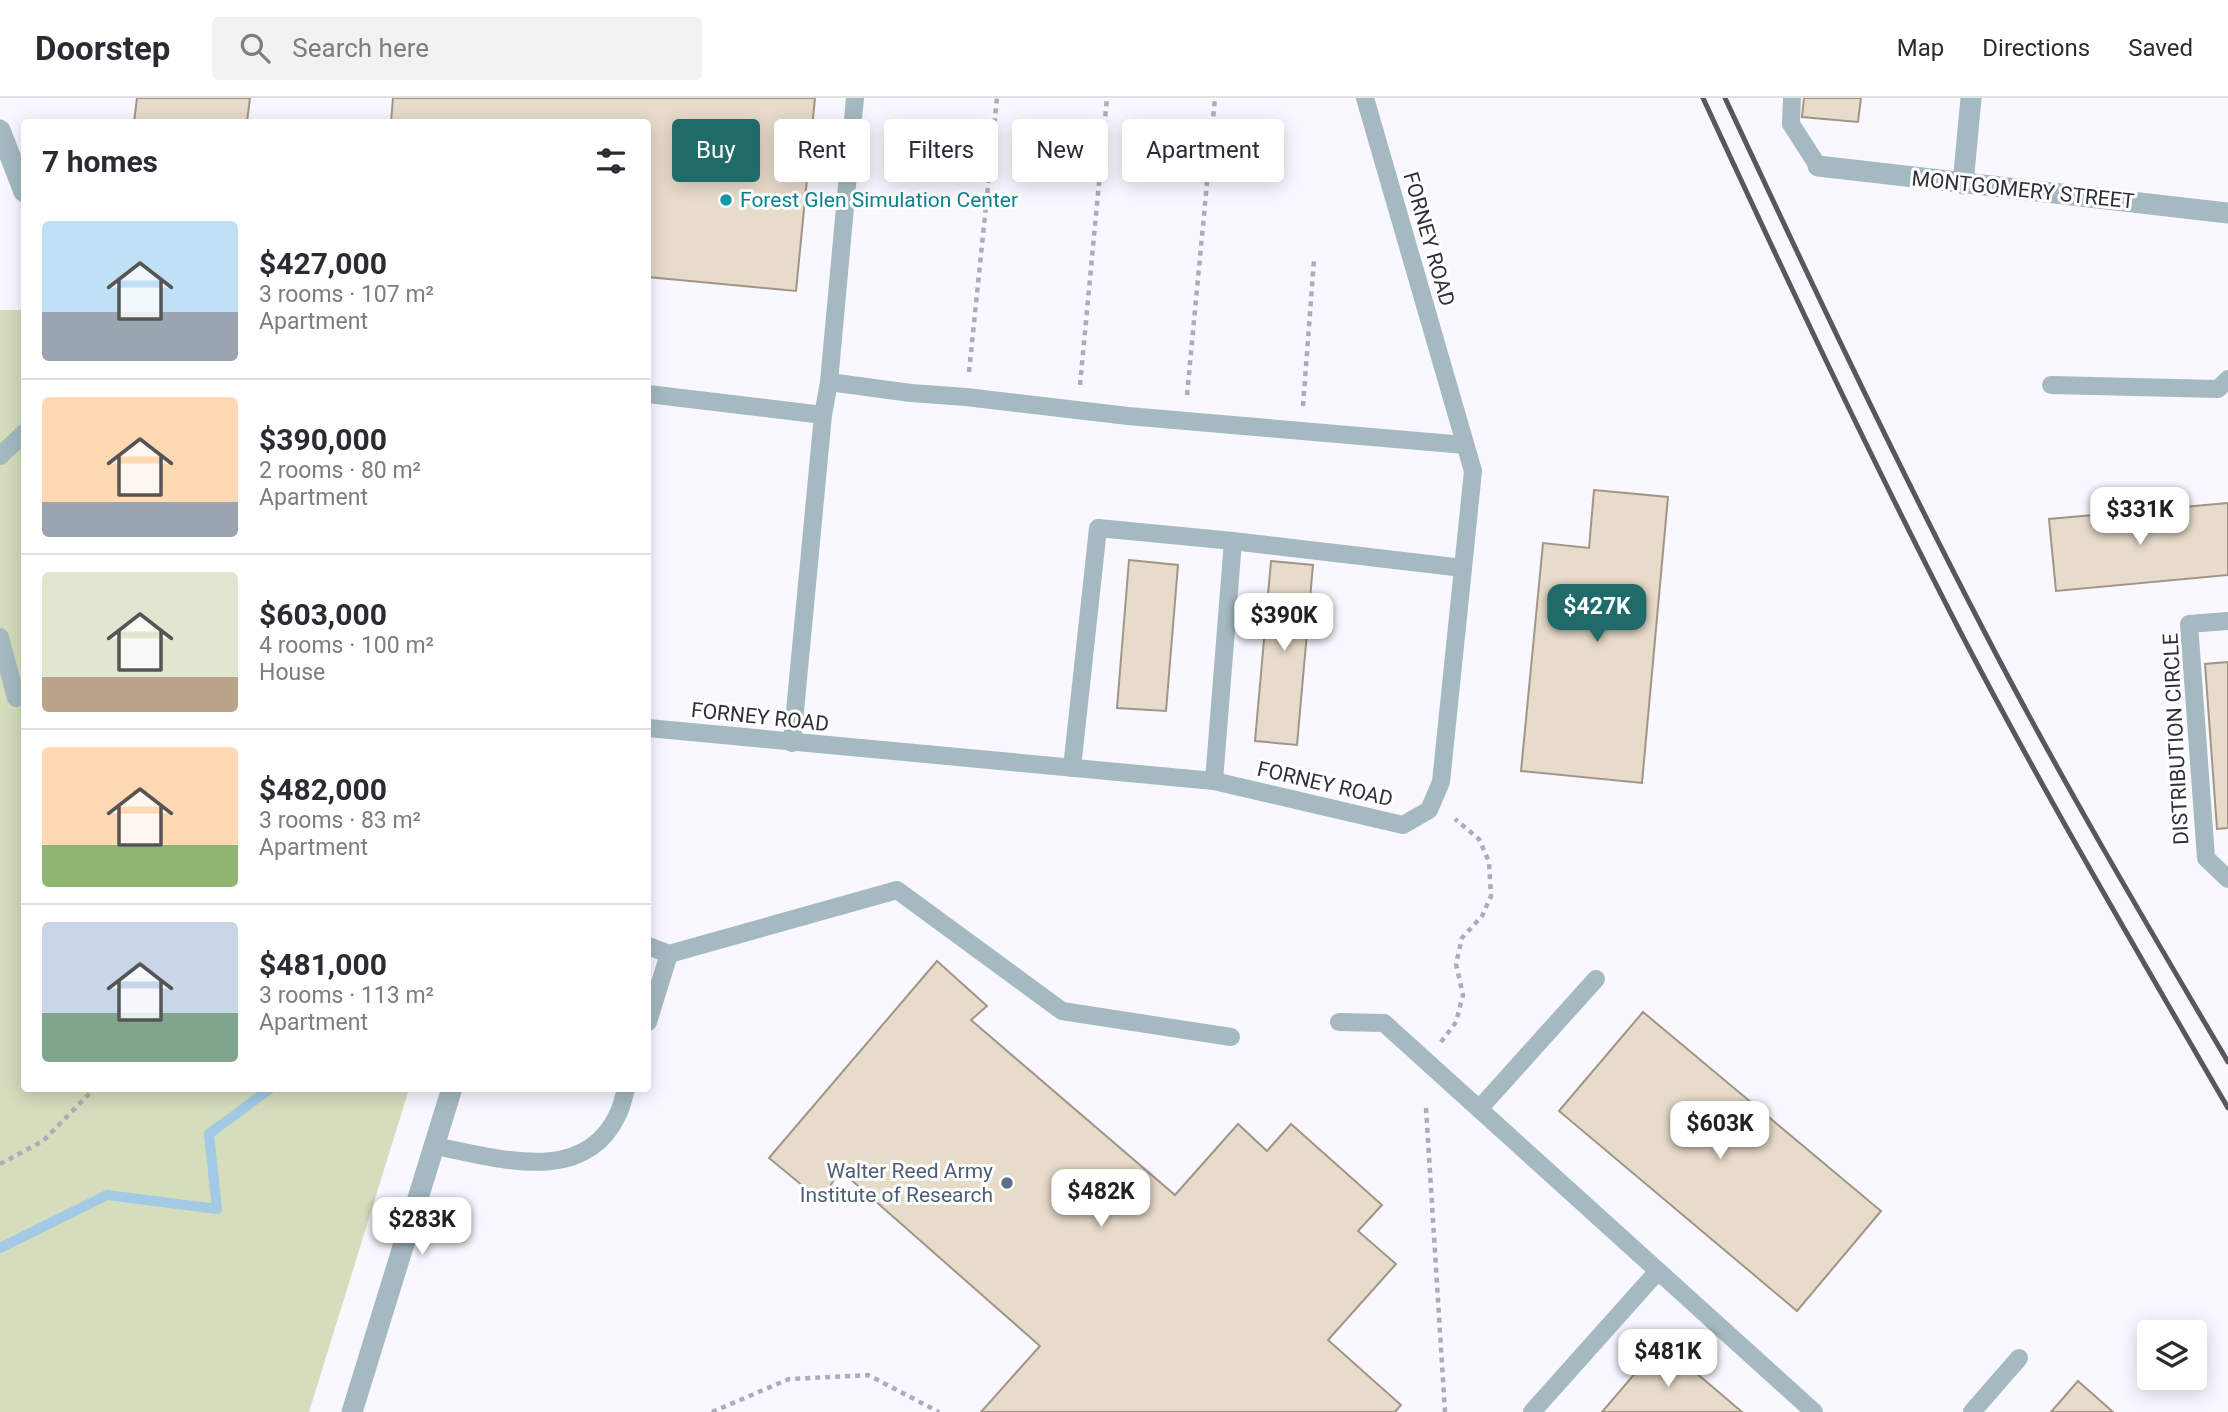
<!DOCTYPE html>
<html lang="en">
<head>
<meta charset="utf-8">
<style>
  :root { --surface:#fff; --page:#f2f2f3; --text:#2b2b33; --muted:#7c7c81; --line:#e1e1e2; --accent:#1f6b69 }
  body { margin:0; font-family:Roboto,sans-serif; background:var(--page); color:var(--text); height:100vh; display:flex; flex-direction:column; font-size:26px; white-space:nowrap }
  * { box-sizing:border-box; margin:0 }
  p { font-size:23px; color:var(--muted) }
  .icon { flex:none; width:38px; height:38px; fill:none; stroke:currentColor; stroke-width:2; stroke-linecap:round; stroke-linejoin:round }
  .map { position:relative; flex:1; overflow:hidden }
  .drawer { position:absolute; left:21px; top:21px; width:630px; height:973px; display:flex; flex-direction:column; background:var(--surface); border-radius:7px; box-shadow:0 4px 18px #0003 }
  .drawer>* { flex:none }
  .hud { position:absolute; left:672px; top:21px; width:665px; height:63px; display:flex; gap:14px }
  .buttons { position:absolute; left:2137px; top:1222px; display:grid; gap:14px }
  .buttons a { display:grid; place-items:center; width:70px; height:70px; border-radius:7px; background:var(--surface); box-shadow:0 4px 18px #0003; font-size:35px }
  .price { position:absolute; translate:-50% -60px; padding:0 16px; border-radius:14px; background:#fff; color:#222; font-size:23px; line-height:46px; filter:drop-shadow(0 2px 4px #0008) }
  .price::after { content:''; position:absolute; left:50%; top:42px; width:21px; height:16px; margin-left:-10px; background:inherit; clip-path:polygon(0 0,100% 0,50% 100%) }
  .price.active { background:var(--accent); color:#fff }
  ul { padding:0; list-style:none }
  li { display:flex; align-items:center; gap:21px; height:175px; padding:0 21px }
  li+li { border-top:2px solid var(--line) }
  li span { display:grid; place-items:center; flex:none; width:196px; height:140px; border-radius:7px; color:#555 }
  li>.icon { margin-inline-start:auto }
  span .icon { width:84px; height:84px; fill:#fffc; stroke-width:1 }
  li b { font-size:30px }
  h2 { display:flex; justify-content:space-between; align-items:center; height:84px; padding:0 21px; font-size:30px }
  .pill { padding:0 24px; border-radius:7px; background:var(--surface); box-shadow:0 4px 18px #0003; font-size:24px; line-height:63px }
  .pill.active { background:var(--accent); color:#fff }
  header { display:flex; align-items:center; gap:42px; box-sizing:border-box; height:98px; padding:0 35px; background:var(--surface); border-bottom:2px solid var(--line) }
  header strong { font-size:33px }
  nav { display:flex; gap:38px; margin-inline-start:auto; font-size:24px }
  .search { width:490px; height:63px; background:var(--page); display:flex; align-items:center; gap:18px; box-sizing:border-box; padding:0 24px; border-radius:7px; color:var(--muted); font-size:26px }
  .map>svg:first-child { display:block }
</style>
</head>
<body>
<header>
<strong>Doorstep</strong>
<div class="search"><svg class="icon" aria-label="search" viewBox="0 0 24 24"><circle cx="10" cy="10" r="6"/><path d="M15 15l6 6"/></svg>Search here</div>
<nav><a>Map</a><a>Directions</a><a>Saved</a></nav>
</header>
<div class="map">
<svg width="2228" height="1314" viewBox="0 0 2228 1314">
  <rect width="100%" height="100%" fill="#f9f7ff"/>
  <polygon fill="#d5ddbd" points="0,212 24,212 24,990 409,991 309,1314 0,1314"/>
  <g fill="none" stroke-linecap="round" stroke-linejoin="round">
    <polyline stroke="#a2cae5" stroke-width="10" points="0,1150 107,1097 217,1111 209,1036 271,990"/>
  </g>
  <g fill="#e7dbca" stroke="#a19686" stroke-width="2">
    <polygon points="137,0 250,0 247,24 134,24"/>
    <polygon points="393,0 815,0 796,193 648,179 648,24 391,24"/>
    <polygon points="1804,0 1861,0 1858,24 1802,19"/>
    <polygon points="1594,392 1668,399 1642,685 1521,673 1543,445 1589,450"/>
    <polygon points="2228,405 2228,477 2056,493 2049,421"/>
    <polygon points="1129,462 1178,467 1166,613 1117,610"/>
    <polygon points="1271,463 1313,467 1297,647 1255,643"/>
    <polygon points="2228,564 2228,730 2217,731 2205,566"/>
    <polygon points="937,863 987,908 971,922 1175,1097 1238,1026 1267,1053 1291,1026 1382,1107 1358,1133 1396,1166 1328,1242 1401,1307 1395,1314 981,1314 1040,1248 840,1072 821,1103 769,1060"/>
    <polygon points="1643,914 1881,1113 1797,1213 1559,1013"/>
    <polygon points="1661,1245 1742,1314 1602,1314"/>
    <polygon points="2078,1283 2113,1314 2051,1314"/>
  </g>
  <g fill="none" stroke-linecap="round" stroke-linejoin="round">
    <g stroke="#aeacb4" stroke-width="4.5" stroke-dasharray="5 5" stroke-linecap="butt">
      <polyline points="969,274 997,0"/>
      <polyline points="1080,287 1107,0"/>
      <polyline points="1187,297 1215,0"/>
      <polyline points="1303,308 1314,162"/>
      <polyline points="1441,944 1456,924 1463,897 1456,866 1462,840 1482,818 1491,798 1489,764 1479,741 1455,721"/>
      <polyline points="1426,1010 1445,1314"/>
      <polyline points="0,1066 43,1043 95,990"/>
      <polyline points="712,1314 789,1281 868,1277 939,1314"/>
    </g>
    <g stroke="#a4bac0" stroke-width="18">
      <polyline points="1792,0 1791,26 1818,68"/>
      <polyline points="829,284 911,295 966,299 1128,318 1465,347"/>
      <polyline points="2051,287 2218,291 2228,281"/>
      <polyline points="648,296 823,317"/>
      <polyline points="0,358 24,335"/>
      <polyline points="1233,443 1463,470"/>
      <polyline points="2228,523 2189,526 2206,760 2228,781"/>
      <polyline points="0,539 16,600"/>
      <polyline points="648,630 1214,683 1403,727 1429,712 1441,684 1473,373 1365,0"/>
      <polyline points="792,645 823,317 829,284 855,0"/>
      <polyline points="1072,670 1098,430 1233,443 1214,683"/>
      <polyline points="648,848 669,856 897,792 1062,913 1231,939"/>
      <polyline points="648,924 669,856"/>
      <polyline points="1339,924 1384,925 1814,1314"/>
      <polyline points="1479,1011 1596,881"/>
      <path d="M434,1048C496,1059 584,1090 618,1016C622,1008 624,999 626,990"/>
      <polyline points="1532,1314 1658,1173"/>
      <polyline points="1972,1314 2019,1260"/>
    </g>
    <g stroke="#a4bac0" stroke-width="21">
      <polyline points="0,32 24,94"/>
      <polyline points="1818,68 2228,115"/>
      <polyline points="1963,86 1971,0"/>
      <polyline points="352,1314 452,990"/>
    </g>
    <g stroke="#59565e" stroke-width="5">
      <path d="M1703,0C1787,182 1872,363 1964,541C2047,700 2138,855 2228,1010"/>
      <path d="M1725,0C1808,178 1892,356 1983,531C2059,678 2144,822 2228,964"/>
    </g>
  </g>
  <circle fill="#0f9aa8" stroke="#fff" stroke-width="2.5" cx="726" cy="102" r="7"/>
  <circle fill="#5c6f8a" stroke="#fff" stroke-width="2.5" cx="1007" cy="1085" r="7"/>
  <g text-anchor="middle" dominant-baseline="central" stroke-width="6" stroke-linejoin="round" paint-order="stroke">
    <g font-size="21" fill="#322f37" stroke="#fff">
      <text transform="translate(2023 92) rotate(6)">MONTGOMERY STREET</text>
      <text transform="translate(1429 141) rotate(74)">FORNEY ROAD</text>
      <text transform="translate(760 619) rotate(6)">FORNEY ROAD</text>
      <text transform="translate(2176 641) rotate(-93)">DISTRIBUTION CIRCLE</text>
      <text transform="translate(1325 686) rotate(13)">FORNEY ROAD</text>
    </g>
    <g font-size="21" fill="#0d838f" stroke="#fff" text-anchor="start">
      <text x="740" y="102">Forest Glen Simulation Center</text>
    </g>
    <g font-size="21" fill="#4e5e75" stroke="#fff" text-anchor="end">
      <text x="993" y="1073">Walter Reed Army<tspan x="993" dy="24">Institute of Research</tspan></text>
    </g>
  </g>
</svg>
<div class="buttons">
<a><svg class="icon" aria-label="layers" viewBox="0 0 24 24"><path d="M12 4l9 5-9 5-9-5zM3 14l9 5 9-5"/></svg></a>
</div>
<b class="price" style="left:2140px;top:449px">$331K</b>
<b class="price active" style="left:1597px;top:546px">$427K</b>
<b class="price" style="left:1284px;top:555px">$390K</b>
<b class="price" style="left:1720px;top:1063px">$603K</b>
<b class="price" style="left:1101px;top:1131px">$482K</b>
<b class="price" style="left:422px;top:1159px">$283K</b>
<b class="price" style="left:1668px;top:1291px">$481K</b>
<div class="hud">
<a class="pill active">Buy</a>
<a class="pill">Rent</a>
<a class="pill">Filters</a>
<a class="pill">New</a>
<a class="pill">Apartment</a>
</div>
<section class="drawer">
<h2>7 homes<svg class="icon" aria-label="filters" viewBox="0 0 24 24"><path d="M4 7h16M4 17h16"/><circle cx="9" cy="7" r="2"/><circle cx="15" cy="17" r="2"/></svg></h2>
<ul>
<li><span style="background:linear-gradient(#bfe0f5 65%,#9aa5b1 0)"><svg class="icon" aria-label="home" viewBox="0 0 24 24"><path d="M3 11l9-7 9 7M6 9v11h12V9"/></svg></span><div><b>$427,000</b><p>3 rooms · 107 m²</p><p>Apartment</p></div></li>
<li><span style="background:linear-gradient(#ffd9b3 75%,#9aa5b1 0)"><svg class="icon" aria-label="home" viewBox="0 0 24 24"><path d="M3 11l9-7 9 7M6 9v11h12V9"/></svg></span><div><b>$390,000</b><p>2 rooms · 80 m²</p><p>Apartment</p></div></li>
<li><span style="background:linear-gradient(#dfe7d0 75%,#b9a48a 0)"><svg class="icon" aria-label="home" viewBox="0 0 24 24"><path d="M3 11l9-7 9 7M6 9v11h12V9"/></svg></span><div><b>$603,000</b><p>4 rooms · 100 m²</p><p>House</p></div></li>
<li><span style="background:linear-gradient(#ffd9b3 70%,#8fb573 0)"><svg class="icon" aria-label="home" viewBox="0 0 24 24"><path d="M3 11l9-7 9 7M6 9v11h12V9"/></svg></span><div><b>$482,000</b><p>3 rooms · 83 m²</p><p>Apartment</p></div></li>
<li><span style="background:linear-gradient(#c9d6e8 65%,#7fa58c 0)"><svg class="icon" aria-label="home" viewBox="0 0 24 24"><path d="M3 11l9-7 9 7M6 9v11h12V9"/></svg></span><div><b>$481,000</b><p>3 rooms · 113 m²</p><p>Apartment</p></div></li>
</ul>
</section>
</div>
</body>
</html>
